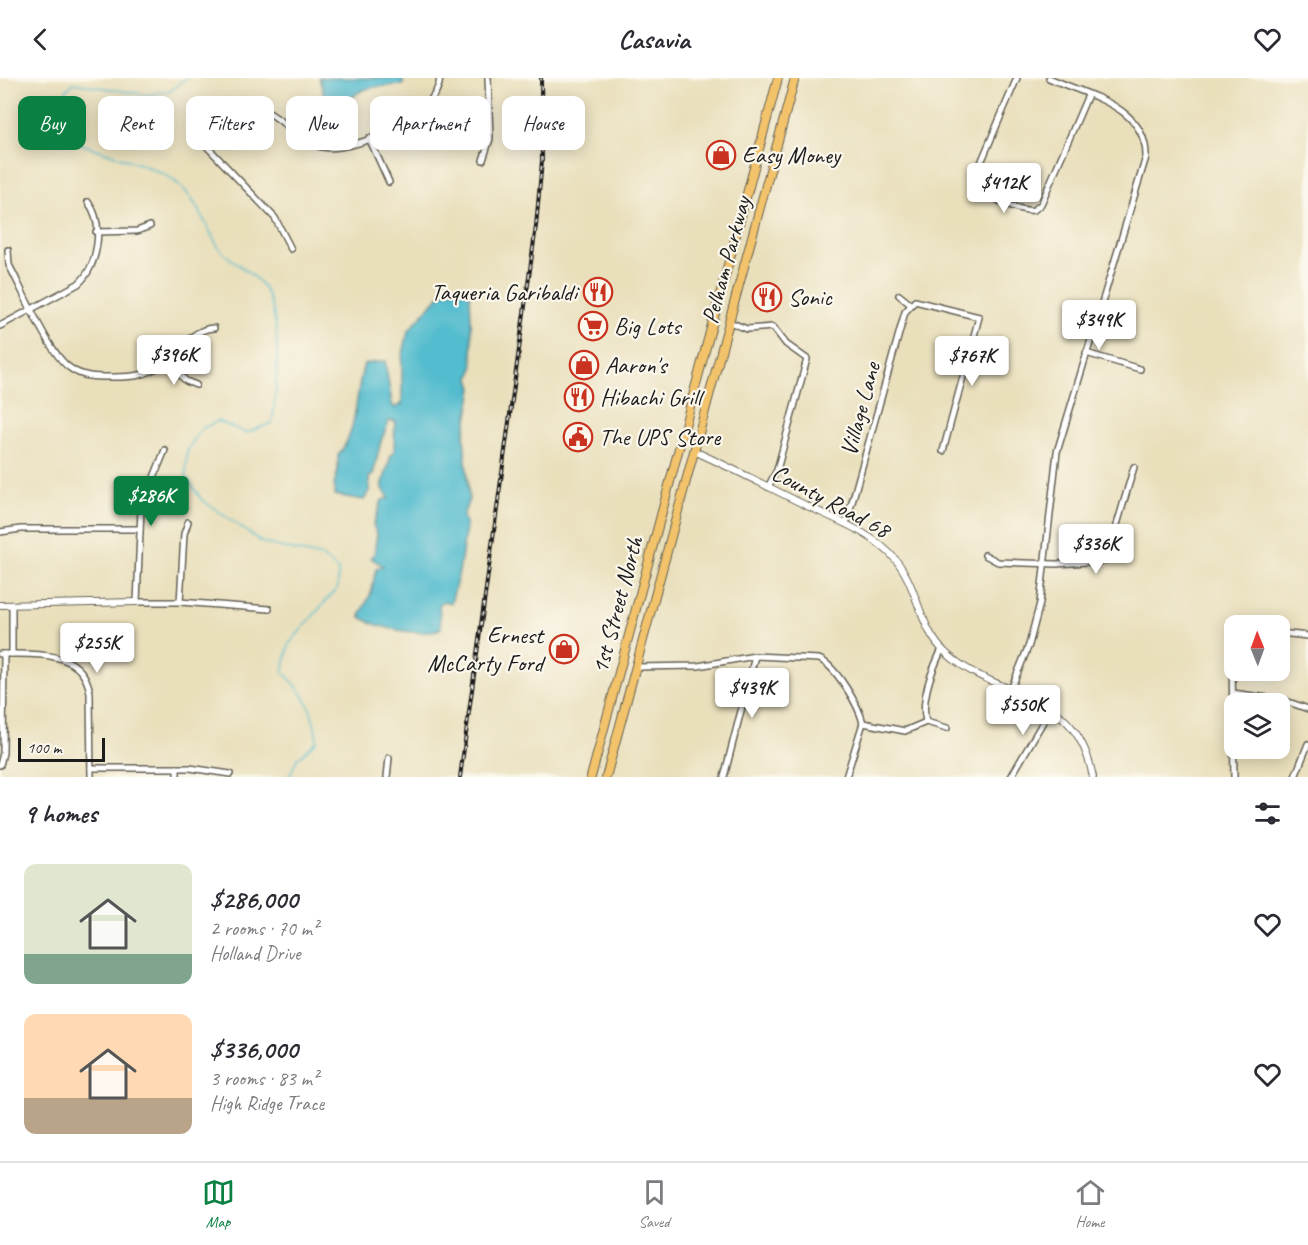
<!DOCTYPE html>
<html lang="en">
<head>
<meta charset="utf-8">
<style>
  :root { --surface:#fff; --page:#f7f7f7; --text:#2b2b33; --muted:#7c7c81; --line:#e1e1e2; --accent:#0b8043 }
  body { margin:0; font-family:Caveat,sans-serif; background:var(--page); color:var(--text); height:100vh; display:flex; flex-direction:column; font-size:22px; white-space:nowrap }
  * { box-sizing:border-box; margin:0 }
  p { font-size:20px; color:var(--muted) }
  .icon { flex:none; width:33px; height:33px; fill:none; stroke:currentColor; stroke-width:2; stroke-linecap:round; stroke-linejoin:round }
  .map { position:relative; height:699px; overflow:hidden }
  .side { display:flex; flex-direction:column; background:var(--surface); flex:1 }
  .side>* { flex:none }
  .hud { position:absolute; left:18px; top:18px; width:600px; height:54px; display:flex; gap:12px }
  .needle { width:39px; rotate:359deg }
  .tools { position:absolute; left:1224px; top:537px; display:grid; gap:12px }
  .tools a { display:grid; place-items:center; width:66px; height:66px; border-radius:12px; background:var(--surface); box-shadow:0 3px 15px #0003; font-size:30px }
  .scale { position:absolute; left:18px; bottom:15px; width:87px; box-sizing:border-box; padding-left:6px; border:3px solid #1c1c1c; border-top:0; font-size:16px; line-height:21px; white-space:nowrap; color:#1c1c1c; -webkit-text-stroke:4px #fbf7ec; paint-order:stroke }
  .price { position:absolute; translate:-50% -51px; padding:0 14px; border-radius:6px; background:#fff; color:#222; font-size:20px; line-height:39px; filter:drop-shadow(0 2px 3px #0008) }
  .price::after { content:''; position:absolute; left:50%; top:36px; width:18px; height:14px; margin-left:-9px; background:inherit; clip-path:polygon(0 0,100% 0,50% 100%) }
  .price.selected { background:var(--accent); color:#fff }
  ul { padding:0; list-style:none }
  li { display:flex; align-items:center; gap:18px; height:150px; padding:0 24px }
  li span { display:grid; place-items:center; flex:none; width:168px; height:120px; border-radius:12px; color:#555 }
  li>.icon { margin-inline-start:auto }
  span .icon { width:72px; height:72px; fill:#fffc; stroke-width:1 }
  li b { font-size:26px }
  h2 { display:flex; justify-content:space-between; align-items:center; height:72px; padding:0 24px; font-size:26px }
  .pill { padding:0 21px; border-radius:12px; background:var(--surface); box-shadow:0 3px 15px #0003; font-size:21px; line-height:54px }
  .pill.selected { background:var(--accent); color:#fff }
  header { display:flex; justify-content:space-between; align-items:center; height:78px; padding:0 24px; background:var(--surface); font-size:27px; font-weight:700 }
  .tabs { display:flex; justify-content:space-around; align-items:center; height:84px; border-top:2px solid var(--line); background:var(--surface); font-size:16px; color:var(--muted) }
  .tabs a { display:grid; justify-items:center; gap:3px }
  .tabs .selected { color:var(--accent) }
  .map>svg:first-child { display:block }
</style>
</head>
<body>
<header><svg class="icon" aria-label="back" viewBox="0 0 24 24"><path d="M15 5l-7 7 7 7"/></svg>Casavia<svg class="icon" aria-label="heart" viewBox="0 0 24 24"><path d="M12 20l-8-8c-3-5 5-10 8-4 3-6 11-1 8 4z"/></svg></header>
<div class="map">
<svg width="1308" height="699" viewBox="0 0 1308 699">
  <rect width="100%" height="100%" fill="#fbf7ec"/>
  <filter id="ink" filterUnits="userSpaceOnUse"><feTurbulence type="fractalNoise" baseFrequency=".0167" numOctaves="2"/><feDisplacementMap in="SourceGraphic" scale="12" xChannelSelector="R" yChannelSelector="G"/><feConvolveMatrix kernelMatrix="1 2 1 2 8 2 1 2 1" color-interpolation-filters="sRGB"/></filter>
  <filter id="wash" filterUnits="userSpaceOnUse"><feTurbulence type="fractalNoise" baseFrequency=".008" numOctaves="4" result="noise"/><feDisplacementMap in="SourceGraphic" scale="24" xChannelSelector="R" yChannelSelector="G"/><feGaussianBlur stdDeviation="1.35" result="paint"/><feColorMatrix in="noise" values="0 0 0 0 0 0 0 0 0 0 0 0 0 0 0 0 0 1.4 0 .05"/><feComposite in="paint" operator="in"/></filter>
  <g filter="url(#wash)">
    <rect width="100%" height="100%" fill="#e9dfbb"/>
    <g fill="#52bcce" stroke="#376c75" stroke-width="1.5">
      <path d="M319,0H403V7C377,9 355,6 343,33L328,31Z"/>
      <path d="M457,210L465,211L470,218L473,291L470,301L473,310L464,359L469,421L463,438L466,449L459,494L451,525L444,523L439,527L441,550C425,560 374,550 360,538L371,515L376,491L383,488L371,480L374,477L377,456L373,447L382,422L389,420L382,409L391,377L394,374L395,343H389L381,363L373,397L369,399V413L364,422L335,417L334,407L338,392V377C358,355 355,315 364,286L385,283L392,326L395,330L402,326V281L408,253L442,215Z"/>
    </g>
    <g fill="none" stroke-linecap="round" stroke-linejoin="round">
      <path stroke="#52bcce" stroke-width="1.5" d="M186,0L172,12L148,17L73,5L60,19H44L33,26L34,48C46,58 54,58 67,62C95,70 123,80 150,90C192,106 197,131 217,167C224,180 250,192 261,206C285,236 277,308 272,345L246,355L218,343L201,351L187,373L186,398L201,421L263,465L322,479L338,492V509L289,566L283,594C307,617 313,630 317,663L297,681L289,699"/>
    </g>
  </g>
  <g filter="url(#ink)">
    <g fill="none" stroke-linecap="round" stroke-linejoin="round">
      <g stroke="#646054" stroke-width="8">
        <g id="minor">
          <path d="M1017,0L974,101C976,115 1020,135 1034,132L1041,126L1088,17"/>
          <polyline points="369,60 389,104"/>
          <polyline points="483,82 490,61 488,0"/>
          <polyline points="96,154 137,153 150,148"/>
          <path d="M291,171L275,140L197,58C211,46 223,32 242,29C276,25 292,63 322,69C356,75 438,38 440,0"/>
          <path d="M8,172L9,187C22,211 49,276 70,290C83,300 99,299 114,299C133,299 147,298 162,286C176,274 194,250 214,250"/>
          <polyline points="899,217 910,226"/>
          <polyline points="729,244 747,251 773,249 786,266 807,281 777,392 768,409"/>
          <path d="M0,248L78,206C98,189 105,146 88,124"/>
          <polyline points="1086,275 1140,291"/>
          <polyline points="166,282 186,303 196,307"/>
          <polyline points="165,372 141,431 137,524 180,524 269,531"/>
          <polyline points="846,446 905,234 915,223 979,239 943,373"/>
          <polyline points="0,454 21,451 140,451"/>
          <polyline points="985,477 998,484 1056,486 1104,483 1109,474 1134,389"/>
          <polyline points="180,524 184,456 188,444"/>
          <polyline points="1280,555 1308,558"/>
          <path d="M0,576C34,577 83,570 90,615L91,699"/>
          <polyline points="12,576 12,527"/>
          <path d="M636,589L698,588L755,578L819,581C836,588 859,628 863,645"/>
          <path d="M1011,611L1029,567L1040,525L1057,374L1146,79C1147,28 1086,17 1049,0"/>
          <polyline points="1233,615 1283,622 1308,631"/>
          <path d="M926,644C920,621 932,592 942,571"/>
          <polyline points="926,644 947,650"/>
          <polyline points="863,645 905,653 926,644"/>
          <polyline points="0,687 3,675 4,576"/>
          <polyline points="91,690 190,690 230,696"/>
          <polyline points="177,690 177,699"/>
          <polyline points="387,699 389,680"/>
          <polyline points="724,699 755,578"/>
          <polyline points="846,699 863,645"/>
          <polyline points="1011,699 1051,630"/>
          <polyline points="1234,699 1232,587 1234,567"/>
          <polyline points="1295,699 1308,666"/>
        </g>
      </g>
      <g stroke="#646054" stroke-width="8">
        <g id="tertiary">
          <path d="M694,373C730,389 766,408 801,425C833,441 871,453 895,481C919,509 918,551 947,576C1003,625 1075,607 1093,699"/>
          <polyline points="0,527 137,524"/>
        </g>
      </g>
      <g stroke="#646054" stroke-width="10">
        <g id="primary">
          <polyline points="591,699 778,0"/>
          <polyline points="606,699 795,0"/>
        </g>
      </g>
      <use href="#minor" stroke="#fff" stroke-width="5"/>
      <use href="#tertiary" stroke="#fff" stroke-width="6"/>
      <use href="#primary" stroke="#f2c36a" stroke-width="8"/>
      <g stroke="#1c1c1c" stroke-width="4">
        <polyline id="rail" points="460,699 536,148 542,83 541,0"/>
      </g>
      <use href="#rail" stroke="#fbf7ec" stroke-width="1.5" stroke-dasharray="4.5" stroke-linecap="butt"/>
    </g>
  </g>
  <defs>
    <g id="shop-ring" transform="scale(1.5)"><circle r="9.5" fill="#fbf7ec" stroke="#c8321e" stroke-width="1.5"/><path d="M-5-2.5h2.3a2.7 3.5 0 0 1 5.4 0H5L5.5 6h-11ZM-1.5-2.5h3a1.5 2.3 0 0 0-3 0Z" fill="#c8321e"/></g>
    <g id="restaurant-ring" transform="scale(1.5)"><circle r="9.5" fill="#fbf7ec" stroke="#c8321e" stroke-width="1.5"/><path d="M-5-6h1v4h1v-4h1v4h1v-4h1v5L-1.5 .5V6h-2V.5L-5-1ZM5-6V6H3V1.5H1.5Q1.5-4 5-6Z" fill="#c8321e"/></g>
    <g id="supermarket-ring" transform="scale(1.5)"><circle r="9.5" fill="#fbf7ec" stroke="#c8321e" stroke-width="1.5"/><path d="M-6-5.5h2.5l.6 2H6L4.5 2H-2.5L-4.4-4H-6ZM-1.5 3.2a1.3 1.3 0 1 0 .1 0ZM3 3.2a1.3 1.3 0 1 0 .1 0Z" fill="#c8321e"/></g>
    <g id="civic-ring" transform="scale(1.5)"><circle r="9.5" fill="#fbf7ec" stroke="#c8321e" stroke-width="1.5"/><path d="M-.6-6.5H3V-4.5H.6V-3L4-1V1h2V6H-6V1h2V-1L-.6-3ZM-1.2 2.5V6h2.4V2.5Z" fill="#c8321e"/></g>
  </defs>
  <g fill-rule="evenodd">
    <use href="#shop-ring" x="721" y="77"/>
    <use href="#restaurant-ring" x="598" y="214"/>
    <use href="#restaurant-ring" x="767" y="219"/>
    <use href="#supermarket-ring" x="593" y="248"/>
    <use href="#shop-ring" x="584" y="287"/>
    <use href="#restaurant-ring" x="579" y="319"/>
    <use href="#civic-ring" x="578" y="359"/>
    <use href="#shop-ring" x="564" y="571"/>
  </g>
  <g text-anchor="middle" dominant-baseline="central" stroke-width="4.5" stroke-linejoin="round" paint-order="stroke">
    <g font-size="24" fill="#1c1c1c" stroke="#fbf7ec" text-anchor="start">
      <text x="742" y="77">Easy Money</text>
      <text x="577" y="214" text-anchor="end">Taqueria Garibaldi</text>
      <text x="788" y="219">Sonic</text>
      <text x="614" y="248">Big Lots</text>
      <text x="605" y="287">Aaron's</text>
      <text x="600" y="319">Hibachi Grill</text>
      <text x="599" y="359">The UPS Store</text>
      <text x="543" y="557" text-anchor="end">Ernest<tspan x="543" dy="28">McCarty Ford</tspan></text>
    </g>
    <g font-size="24" fill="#1c1c1c" stroke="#fbf7ec">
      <text transform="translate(726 182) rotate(-75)">Pelham Parkway</text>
      <text transform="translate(860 331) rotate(-75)">Village Lane</text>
      <text transform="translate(831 423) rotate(28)">County Road 68</text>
      <text transform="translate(617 527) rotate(-75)">1st Street North</text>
    </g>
  </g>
</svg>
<div class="tools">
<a><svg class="needle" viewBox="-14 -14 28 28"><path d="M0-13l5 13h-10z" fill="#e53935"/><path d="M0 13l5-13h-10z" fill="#7c7c81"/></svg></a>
<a><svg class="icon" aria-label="layers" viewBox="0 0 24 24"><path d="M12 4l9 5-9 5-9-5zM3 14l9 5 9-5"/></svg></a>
</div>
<div class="scale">100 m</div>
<b class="price" style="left:1004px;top:136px">$412K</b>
<b class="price" style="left:1099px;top:273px">$349K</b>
<b class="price" style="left:174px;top:308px">$396K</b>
<b class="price" style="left:972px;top:309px">$767K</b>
<b class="price selected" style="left:151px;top:449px">$286K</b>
<b class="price" style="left:1096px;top:497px">$336K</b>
<b class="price" style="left:97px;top:596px">$255K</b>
<b class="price" style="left:752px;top:641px">$439K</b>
<b class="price" style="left:1023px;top:658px">$550K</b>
<div class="hud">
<a class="pill selected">Buy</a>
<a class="pill">Rent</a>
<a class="pill">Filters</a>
<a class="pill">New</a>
<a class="pill">Apartment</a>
<a class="pill">House</a>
</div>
</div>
<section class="side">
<h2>9 homes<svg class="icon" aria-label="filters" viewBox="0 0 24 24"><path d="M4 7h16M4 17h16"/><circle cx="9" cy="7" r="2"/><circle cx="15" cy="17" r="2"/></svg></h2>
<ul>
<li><span style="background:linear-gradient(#dfe7d0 75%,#7fa58c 0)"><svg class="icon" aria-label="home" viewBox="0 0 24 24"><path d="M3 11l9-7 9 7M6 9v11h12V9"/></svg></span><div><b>$286,000</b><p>2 rooms · 70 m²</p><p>Holland Drive</p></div><svg class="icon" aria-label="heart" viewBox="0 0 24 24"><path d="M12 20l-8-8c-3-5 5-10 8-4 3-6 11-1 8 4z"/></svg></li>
<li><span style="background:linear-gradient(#ffd9b3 70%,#b9a48a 0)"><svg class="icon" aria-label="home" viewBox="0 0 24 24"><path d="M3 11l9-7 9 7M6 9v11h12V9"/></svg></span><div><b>$336,000</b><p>3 rooms · 83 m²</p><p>High Ridge Trace</p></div><svg class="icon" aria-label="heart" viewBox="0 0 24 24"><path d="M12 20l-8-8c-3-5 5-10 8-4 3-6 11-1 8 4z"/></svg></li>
</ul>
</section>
<nav class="tabs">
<a class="selected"><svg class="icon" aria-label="map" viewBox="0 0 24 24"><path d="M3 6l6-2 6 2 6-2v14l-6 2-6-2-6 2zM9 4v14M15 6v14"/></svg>Map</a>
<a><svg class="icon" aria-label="saved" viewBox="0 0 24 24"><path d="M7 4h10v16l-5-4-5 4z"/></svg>Saved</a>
<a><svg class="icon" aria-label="home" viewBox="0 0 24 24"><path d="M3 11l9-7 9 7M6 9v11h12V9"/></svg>Home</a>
</nav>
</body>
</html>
